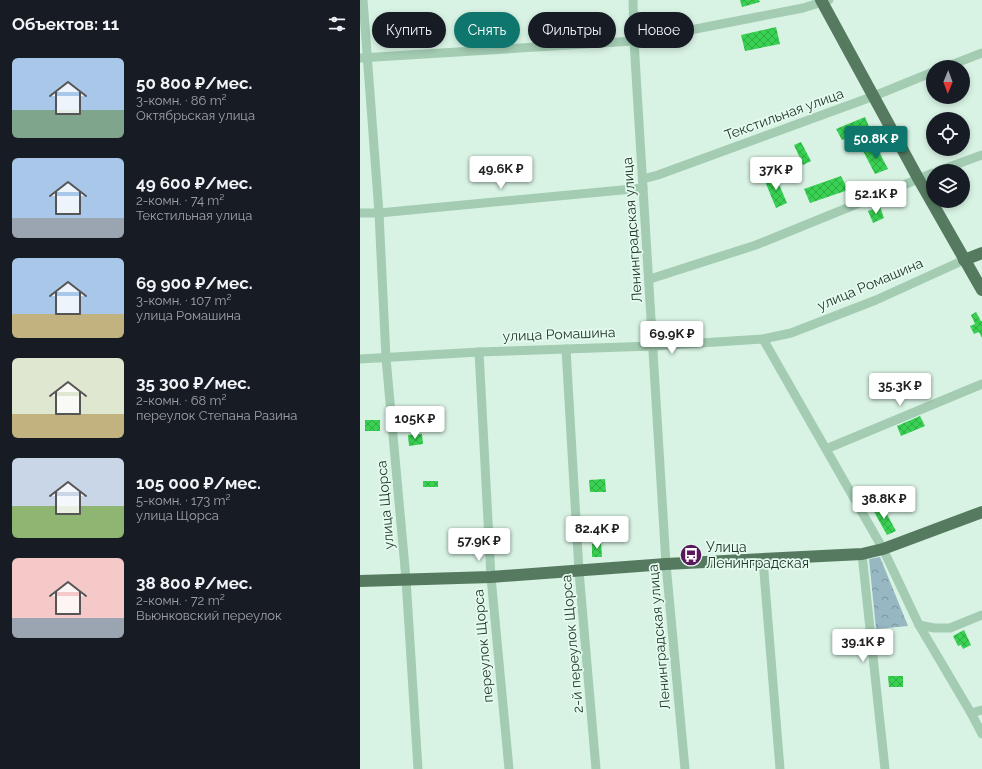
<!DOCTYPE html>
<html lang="ru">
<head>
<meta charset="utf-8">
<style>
  :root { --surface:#171b24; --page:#20242c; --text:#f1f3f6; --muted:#9ea1a6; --accent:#0f766e }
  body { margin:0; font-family:Raleway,sans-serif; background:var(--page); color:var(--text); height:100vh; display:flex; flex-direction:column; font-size:15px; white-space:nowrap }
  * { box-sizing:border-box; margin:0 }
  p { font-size:13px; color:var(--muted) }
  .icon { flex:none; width:22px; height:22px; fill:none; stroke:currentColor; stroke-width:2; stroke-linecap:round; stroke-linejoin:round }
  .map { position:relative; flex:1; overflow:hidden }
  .side { display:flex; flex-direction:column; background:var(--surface); width:360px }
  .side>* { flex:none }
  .top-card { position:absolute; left:12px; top:12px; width:380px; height:36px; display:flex; gap:8px }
  .needle { width:26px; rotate:181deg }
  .buttons { position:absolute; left:566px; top:60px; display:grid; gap:8px }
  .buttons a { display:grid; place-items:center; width:44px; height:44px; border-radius:50%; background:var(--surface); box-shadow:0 2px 6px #0003; font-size:20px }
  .price { position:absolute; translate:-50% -34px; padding:0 9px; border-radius:4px; background:#fff; color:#222; font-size:13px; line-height:26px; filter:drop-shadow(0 1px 2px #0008) }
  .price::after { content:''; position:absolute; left:50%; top:24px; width:12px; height:9px; margin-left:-6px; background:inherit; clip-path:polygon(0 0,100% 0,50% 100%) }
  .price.current { background:var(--accent); color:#fff }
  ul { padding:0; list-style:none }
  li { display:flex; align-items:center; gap:12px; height:100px; padding:0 12px }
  li span { display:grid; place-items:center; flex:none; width:112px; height:80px; border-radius:6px; color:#555 }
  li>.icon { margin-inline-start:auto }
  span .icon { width:48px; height:48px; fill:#fffc; stroke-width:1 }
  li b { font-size:17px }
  h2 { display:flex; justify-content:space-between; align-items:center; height:48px; padding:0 12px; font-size:17px }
  .pill { padding:0 14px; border-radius:18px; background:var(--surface); box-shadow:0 2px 6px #0003; font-size:14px; line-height:36px }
  .pill.current { background:var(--accent); color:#fff }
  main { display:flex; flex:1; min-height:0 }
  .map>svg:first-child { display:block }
</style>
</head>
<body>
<main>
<section class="side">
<h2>Объектов: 11<svg class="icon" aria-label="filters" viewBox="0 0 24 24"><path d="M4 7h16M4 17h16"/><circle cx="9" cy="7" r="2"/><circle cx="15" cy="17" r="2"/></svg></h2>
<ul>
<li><span style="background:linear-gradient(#a9c7e8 65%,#7fa58c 0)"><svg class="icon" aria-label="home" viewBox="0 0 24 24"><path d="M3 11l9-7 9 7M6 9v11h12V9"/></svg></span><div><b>50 800 ₽/мес.</b><p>3-комн. · 86 m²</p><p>Октябрьская улица</p></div></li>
<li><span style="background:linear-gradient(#a9c7e8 75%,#9aa5b1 0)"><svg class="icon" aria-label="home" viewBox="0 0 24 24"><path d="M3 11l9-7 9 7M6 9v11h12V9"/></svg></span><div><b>49 600 ₽/мес.</b><p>2-комн. · 74 m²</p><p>Текстильная улица</p></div></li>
<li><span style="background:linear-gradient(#a9c7e8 70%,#c2b280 0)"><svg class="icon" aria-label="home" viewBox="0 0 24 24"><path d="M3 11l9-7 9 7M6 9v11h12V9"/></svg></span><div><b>69 900 ₽/мес.</b><p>3-комн. · 107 m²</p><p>улица Ромашина</p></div></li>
<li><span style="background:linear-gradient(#dfe7d0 70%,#c2b280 0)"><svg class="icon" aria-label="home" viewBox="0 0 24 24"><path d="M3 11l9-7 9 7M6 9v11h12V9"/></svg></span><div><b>35 300 ₽/мес.</b><p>2-комн. · 68 m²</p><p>переулок Степана Разина</p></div></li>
<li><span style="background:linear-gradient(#c9d6e8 60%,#8fb573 0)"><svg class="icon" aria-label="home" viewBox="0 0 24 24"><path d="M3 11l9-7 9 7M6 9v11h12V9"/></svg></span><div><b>105 000 ₽/мес.</b><p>5-комн. · 173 m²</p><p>улица Щорса</p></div></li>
<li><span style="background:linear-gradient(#f6c9c9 75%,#9aa5b1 0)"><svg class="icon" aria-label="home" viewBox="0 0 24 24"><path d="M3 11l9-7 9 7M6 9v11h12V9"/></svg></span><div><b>38 800 ₽/мес.</b><p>2-комн. · 72 m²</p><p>Вьюнковский переулок</p></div></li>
</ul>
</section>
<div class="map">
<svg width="622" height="769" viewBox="0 0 622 769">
  <defs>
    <pattern id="forest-crowns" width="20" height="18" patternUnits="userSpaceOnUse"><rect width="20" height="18" fill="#97b8c3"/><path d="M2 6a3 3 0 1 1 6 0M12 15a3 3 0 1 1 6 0" fill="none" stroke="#7b969f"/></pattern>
    <pattern id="building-cross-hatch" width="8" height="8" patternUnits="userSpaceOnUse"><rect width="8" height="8" fill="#38d152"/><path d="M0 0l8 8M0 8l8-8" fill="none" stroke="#2faa44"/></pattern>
  </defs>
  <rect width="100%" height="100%" fill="#d8f3e4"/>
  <polygon fill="url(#forest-crowns)" points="520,557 548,626 516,629 509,559"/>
  <g fill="url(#building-cross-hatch)">
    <polygon points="380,0 399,0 400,2 382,7"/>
    <polygon points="254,24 254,33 244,33 244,25"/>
    <polygon points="416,27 420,44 385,51 381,35"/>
    <polygon points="505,117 510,129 482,140 476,129"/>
    <polygon points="441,142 451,161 443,165 434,145"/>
    <polygon points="516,146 528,169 515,174 503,151"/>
    <polygon points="415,175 427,203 416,208 404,179"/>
    <polygon points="481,176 488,190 450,203 444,189"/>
    <polygon points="520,207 524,218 513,223 508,211"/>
    <polygon points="616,312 621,321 622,321 622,338 619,332 614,334 610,326 615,324 611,315"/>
    <polygon points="560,416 565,426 541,436 537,426"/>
    <rect x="5" y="420" width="15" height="11"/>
    <polygon points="62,434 63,444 49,446 48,435"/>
    <polygon points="245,479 246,492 230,492 229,480"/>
    <rect x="63" y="481" width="15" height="6"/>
    <polygon points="522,505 536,531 527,535 513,510"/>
    <polygon points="241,543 242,557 232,557 232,544"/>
    <polygon points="604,630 611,645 603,649 601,645 598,646 593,636"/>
    <polygon points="528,676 543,676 543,687 529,687"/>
  </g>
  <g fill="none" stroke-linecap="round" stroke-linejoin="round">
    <g stroke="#a3ccb3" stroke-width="9">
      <polyline points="3,0 19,213 26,358 46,579 58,769"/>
      <polyline points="273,0 274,41 306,564 325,769"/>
      <polyline points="0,58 274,41 443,8 469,0"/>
      <polyline points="586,67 622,53"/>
      <polyline points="578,171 622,155"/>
      <polyline points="283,179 298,175 514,96 573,72"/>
      <polyline points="0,213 19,213 283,188"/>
      <polyline points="290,279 396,245 573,173"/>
      <polyline points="403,339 523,549 559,625 611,713 622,734"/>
      <polyline points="206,349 219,571 236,769"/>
      <polyline points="119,352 131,577 149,769"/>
      <polyline points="0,359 119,352 293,346 403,339 431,333 516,300 604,260"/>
      <polyline points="466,449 622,384"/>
      <polyline points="502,554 525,769"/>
      <polyline points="403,560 420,769"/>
      <polyline points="559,625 574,628 590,628 622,615"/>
      <polyline points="611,713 622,710"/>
    </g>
    <g stroke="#557a5f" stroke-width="12">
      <polyline points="461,0 558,178 622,290"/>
      <polyline points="604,260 622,253"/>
      <polyline points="0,581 131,577 306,564 502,554 523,549 622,512"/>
    </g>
  </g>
  <defs>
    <g id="bus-disc" transform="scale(1.15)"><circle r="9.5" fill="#5b185c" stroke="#e4fbef"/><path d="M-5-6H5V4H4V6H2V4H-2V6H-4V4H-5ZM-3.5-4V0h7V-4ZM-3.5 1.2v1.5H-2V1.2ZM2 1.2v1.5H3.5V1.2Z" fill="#fff"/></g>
  </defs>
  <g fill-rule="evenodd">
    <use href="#bus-disc" x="331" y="555"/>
  </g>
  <g text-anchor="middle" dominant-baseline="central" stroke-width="3.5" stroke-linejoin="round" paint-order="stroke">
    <g font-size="14" fill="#26372a" stroke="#e4fbef">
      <text transform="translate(424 114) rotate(-20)">Текстильная улица</text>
      <text transform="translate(272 230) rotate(-94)">Ленинградская улица</text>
      <text transform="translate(510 284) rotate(-23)">улица Ромашина</text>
      <text transform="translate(199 334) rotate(-2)">улица Ромашина</text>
      <text transform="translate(25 505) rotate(-95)">улица Щорса</text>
      <text transform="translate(299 637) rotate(-95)">Ленинградская улица</text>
      <text transform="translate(212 644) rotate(-95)">2-й переулок Щорса</text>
      <text transform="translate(123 646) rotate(-95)">переулок Щорса</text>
    </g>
    <g font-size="14" fill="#26372a" stroke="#e4fbef" text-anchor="start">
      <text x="346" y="547">Улица<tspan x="346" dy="16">Ленинградская</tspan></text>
    </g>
  </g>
</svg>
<div class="buttons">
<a><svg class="needle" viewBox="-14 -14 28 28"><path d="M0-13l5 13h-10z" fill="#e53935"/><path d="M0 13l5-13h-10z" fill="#9ea1a6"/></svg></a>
<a><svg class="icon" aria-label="locate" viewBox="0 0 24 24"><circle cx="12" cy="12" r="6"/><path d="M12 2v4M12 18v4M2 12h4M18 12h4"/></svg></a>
<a><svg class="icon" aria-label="layers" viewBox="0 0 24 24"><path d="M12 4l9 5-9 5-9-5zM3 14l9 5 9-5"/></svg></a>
</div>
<b class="price current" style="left:516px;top:160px">50.8K ₽</b>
<b class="price" style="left:141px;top:190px">49.6K ₽</b>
<b class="price" style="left:416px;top:191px">37K ₽</b>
<b class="price" style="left:516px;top:215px">52.1K ₽</b>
<b class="price" style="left:312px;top:355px">69.9K ₽</b>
<b class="price" style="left:540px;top:407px">35.3K ₽</b>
<b class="price" style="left:55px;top:440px">105K ₽</b>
<b class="price" style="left:524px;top:520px">38.8K ₽</b>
<b class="price" style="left:237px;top:550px">82.4K ₽</b>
<b class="price" style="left:119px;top:562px">57.9K ₽</b>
<b class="price" style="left:503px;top:663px">39.1K ₽</b>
<div class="top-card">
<a class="pill">Купить</a>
<a class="pill current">Снять</a>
<a class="pill">Фильтры</a>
<a class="pill">Новое</a>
</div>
</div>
</main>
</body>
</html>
